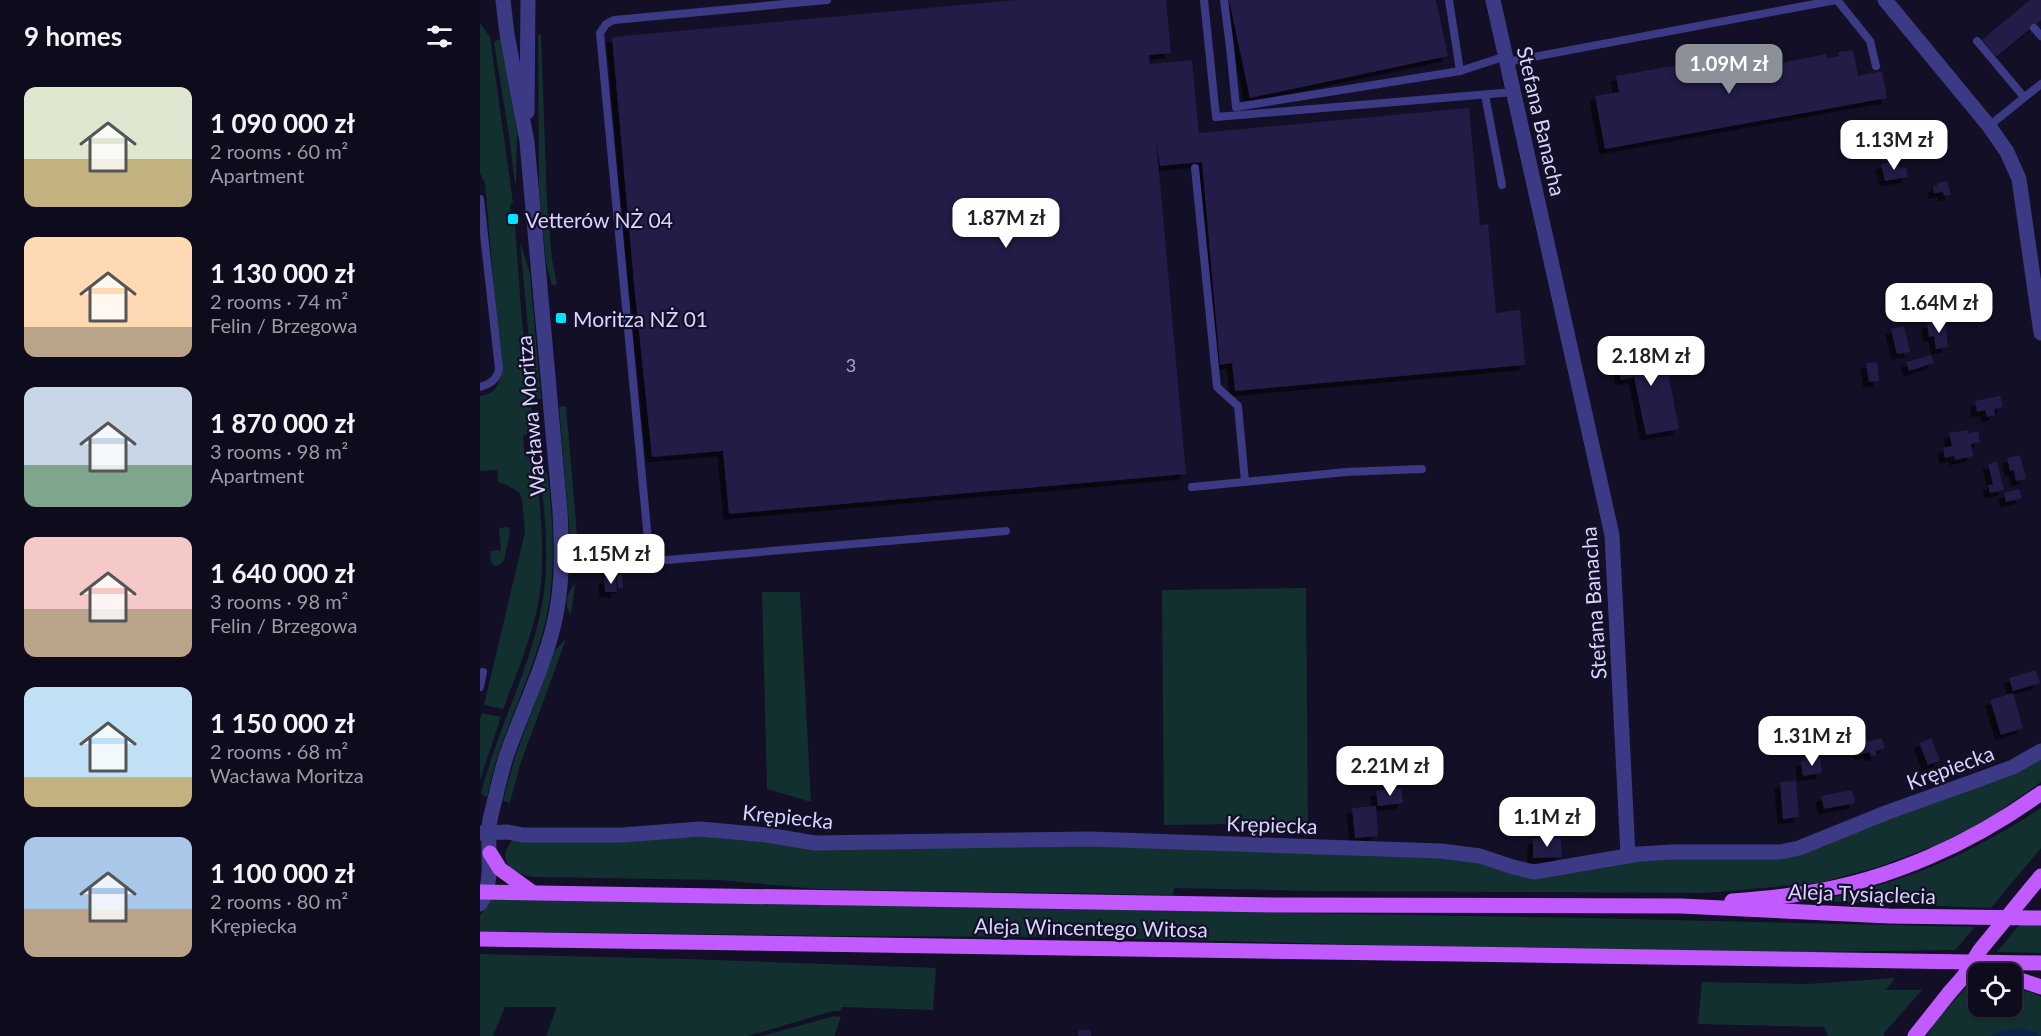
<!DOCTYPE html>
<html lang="en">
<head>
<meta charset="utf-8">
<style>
  :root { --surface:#0e0b1c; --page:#171425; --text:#f1f3f6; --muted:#9b9ba3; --line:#2e2b3b; --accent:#8c9099 }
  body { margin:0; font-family:Lato,sans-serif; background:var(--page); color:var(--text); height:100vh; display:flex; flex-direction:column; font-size:22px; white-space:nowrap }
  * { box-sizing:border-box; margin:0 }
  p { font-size:20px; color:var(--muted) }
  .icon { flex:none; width:33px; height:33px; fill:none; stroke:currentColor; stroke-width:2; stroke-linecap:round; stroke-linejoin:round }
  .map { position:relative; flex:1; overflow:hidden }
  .drawer { display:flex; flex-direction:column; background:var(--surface); width:480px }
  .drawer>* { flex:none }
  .controls { position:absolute; left:1488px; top:963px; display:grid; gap:12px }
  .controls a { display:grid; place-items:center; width:54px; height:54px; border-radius:12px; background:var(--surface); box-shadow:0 2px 4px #0004,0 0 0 2px var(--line); font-size:30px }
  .price { position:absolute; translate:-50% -51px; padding:0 14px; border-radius:12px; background:#fff; color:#222; font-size:20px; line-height:39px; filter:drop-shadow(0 2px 3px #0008) }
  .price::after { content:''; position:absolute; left:50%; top:36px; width:18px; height:14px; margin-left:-9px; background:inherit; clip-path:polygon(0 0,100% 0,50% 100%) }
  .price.selected { background:var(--accent); color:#fff }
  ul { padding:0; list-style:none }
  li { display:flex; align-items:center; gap:18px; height:150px; padding:0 24px }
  li span { display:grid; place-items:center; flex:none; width:168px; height:120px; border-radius:12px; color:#555 }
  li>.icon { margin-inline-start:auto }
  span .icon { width:72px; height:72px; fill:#fffc; stroke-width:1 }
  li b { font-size:26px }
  h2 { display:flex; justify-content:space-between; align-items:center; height:72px; padding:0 24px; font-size:26px }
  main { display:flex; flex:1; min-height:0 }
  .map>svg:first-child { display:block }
</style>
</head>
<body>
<main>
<section class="drawer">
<h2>9 homes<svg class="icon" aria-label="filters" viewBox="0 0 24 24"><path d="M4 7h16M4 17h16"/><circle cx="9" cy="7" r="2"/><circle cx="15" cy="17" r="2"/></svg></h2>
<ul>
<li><span style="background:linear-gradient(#dfe7d0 60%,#c2b280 0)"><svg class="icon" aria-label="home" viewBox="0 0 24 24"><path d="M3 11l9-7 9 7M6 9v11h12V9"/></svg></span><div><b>1 090 000 zł</b><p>2 rooms · 60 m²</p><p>Apartment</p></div></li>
<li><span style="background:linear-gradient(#ffd9b3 75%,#b9a48a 0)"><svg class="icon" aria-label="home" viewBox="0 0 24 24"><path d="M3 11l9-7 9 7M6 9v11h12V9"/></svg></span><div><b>1 130 000 zł</b><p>2 rooms · 74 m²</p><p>Felin / Brzegowa</p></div></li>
<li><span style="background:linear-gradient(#c9d6e8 65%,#7fa58c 0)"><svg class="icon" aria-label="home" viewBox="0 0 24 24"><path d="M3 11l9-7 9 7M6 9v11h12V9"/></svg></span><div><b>1 870 000 zł</b><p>3 rooms · 98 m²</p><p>Apartment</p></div></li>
<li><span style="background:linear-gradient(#f6c9c9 60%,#b9a48a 0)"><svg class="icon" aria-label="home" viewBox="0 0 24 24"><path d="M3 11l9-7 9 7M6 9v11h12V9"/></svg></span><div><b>1 640 000 zł</b><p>3 rooms · 98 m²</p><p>Felin / Brzegowa</p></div></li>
<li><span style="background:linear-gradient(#bfe0f5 75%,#c2b280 0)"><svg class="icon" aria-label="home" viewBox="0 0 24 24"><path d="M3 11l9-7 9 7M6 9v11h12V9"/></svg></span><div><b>1 150 000 zł</b><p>2 rooms · 68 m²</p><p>Wacława Moritza</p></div></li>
<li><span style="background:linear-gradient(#a9c7e8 60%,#b9a48a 0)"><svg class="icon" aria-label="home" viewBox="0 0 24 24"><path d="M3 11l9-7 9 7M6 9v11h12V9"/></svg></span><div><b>1 100 000 zł</b><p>2 rooms · 80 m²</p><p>Krępiecka</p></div></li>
</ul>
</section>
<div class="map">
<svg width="1561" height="1036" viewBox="0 0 1561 1036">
  <defs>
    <filter id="shadow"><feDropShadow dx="-5.5" dy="5.5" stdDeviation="0" flood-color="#0009"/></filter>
  </defs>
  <rect width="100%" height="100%" fill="#130f26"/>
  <g fill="#12302f">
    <path d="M0,23L10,37L33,203L30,204L32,225H35L41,309L53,425L49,430L50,432L43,436L45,456L52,458L53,464L57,469C60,512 66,556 59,599C52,637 37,673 23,709L4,705L45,532L42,499L39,492L27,485L18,482L17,470L0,471V396C15,394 21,384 21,369L5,183L0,173Z"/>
    <polygon points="58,35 61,35 67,202 72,259 77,284 72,285 66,263 59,189"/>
    <polygon points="22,39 37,132 36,183 35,183 29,135 14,43 16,40"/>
    <polygon points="40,241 50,273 61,399 58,399 54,396"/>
    <polygon points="86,406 97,534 97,550 90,536 79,407"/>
    <path d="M60,464L67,473L68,479C74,528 76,576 65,624C53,670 32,713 17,758C13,770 10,784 7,797L4,796L1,793C17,731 48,673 61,610C71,562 64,512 60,464Z"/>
    <polygon points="29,527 30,534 24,560 21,564 15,566 11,563 10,551 21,550 19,528"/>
    <path d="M95,583L91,615C83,604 87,593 95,583Z"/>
    <polygon points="826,588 828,823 684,825 682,590"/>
    <polygon points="282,592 320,592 331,802 287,789"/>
    <polygon points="86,639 40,765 30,803 23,801 35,757 75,650"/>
    <polygon points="2,713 21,717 0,780 0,719"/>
    <path d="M1561,758V782L1508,819L1457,845L1398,867L1339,883L1225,893L840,891L694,888L693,895L337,889L240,880L54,877C33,874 13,860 34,839L214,834L974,855L1043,874L1146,860L1296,856Z"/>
    <path d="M1561,808V848L1511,908L1336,901C1423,883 1486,857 1561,808Z"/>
    <polygon points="10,899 1107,918 1495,927 1475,950 1325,952 1008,948 583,937 345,936 0,931 0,916"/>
    <polygon points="1540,924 1561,925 1561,953 1517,952"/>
    <polygon points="0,954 207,959 456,968 453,1010 362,1007 360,1011 353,1011 268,1036 66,1036 77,1007 25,1007 13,1036 0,1036"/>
    <polygon points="1415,978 1406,990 1442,990 1404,1033 1404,1036 1348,1036 1344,1027 1218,1024 1222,982 1328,984"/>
    <path d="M1488,985L1498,986V1006H1532V991C1543,988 1551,992 1561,997V1036H1447L1454,1023Z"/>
    <polygon points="354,1016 361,1017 354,1036 282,1036"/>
  </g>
  <polygon fill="#0c2248" points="1545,1029 1557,1033 1561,1036 1508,1036 1525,1030"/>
  <g fill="#241b47" filter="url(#shadow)">
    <polygon points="535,0 686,0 691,53 669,55 670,64 712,60 719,133 989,108 1000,225 1008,224 1016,313 1040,310 1045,365 755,391 752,363 740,365 722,162 680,166 676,138 706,474 249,514 243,451 172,457 154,284 132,37"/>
    <polygon points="749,0 956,0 968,56 770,98"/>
    <polygon points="1550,0 1561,0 1561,20 1516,57 1502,40"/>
    <polygon points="1247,46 1259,50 1260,54 1288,49 1290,65 1346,54 1346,58 1359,56 1358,52 1373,50 1378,76 1402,71 1407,98 1125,149 1115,96 1139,92 1136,76 1243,57"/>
    <polygon points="1417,161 1419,169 1426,167 1428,177 1405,181 1401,164"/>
    <polygon points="1467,181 1471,195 1464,196 1463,192 1454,193 1453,187 1457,186 1457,183"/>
    <polygon points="1465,321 1468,347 1456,349 1454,336 1449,337 1447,323"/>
    <polygon points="1424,326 1430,352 1417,354 1411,329"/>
    <polygon points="1183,345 1199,429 1166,435 1154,377 1141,380 1136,354"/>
    <polygon points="1451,355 1454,363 1429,371 1426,362"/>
    <polygon points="1397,362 1399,381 1389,382 1386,363"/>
    <polygon points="1520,396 1523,407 1514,409 1515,415 1507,417 1505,410 1497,412 1495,401"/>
    <polygon points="1488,430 1488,433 1498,431 1500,442 1491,444 1493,456 1475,460 1474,456 1465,458 1463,448 1472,446 1469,433"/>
    <polygon points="1540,455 1546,479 1536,481 1534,470 1530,471 1527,458"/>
    <polygon points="1517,462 1524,490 1510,493 1508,485 1513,484 1508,464"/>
    <polygon points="1539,489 1542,498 1526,502 1524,493"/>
    <polygon points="142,574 143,588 138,588 137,575"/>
    <polygon points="136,577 137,592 125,592 124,578"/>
    <polygon points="1556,670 1560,683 1533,691 1529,678"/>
    <polygon points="1533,693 1543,728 1521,735 1510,700"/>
    <polygon points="1386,735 1387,742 1402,738 1405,748 1396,751 1397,755 1391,756 1389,752 1380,755 1376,738"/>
    <polygon points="1451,738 1460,761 1448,765 1439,743"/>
    <polygon points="1340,758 1342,773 1323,776 1321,761"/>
    <polygon points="1316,781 1319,817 1303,819 1300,782"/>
    <polygon points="921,788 923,803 898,806 896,791"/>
    <polygon points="1372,790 1375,803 1344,809 1341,796"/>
    <polygon points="896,806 898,836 875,838 872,808"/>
    <polygon points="1081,838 1082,857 1053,858 1053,839"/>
    <polygon points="599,1030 611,1030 611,1036 598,1036"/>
  </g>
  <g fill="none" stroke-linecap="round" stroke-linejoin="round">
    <g stroke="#3d3a85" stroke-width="8">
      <polyline points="724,0 736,117 1034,92"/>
      <polyline points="744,0 750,47 756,107 980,71 969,0"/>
      <polyline points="1357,0 1390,41 1396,66"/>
      <polyline points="1554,28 1561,36"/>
      <polyline points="1497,41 1544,97"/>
      <polyline points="1027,62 1356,0"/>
      <polyline points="980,71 1026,56"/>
      <polyline points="1005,95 1022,185"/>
      <polyline points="1509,126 1561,84"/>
      <polyline points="715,168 737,387 758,406 765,482"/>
      <path d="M0,199L19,369C17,380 10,384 0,387"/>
      <polyline points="712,487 866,472 942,469"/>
      <polyline points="170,561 120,33 126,24 134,20 347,0"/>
      <polyline points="81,569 526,531"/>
      <polyline points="0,687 3,672"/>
    </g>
    <g stroke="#3d3a85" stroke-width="15">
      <polyline points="1013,0 1132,535 1148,855"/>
      <polyline points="1405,0 1509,126 1527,152 1539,179 1561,333"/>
      <polyline points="47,112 48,0"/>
      <polyline points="0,833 28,832 43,835 142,835 220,829 287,835 335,843 610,839 961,851 1000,856 1033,867 1054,872 1159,854 1192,852 1300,852 1319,848 1408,812 1503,778 1533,767 1561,751"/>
      <path d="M0,904C17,878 4,843 11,815C16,796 20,776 26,757C41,713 63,670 74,624C83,587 82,549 80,511L47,142L27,34L23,0"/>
    </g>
    <g stroke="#c25bff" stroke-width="15">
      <polyline points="10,853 20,869 52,892"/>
      <polyline points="1551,888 1561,876"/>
      <polyline points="0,892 793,905 1201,906 1409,916 1561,918"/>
      <path d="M1252,901C1277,899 1301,897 1326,893C1410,880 1492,843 1561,793"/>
      <polyline points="0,939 1561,963"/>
      <polyline points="1492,969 1516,974"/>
      <polyline points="1532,977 1561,987"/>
      <polyline points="1435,1036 1470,992"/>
    </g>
    <polyline stroke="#c25bff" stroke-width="15" points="1470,992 1484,976 1500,950 1551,888"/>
  </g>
  <g fill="#00e5ff" stroke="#130f26" stroke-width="2">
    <rect x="27" y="213" width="12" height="12" rx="3"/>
    <rect x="75" y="312" width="12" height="12" rx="3"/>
  </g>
  <g text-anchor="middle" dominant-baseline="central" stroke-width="4.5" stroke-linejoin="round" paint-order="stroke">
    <g font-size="18" fill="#aca6d1">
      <text x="371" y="365">3</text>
    </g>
    <g font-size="21" fill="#d9d4ff" stroke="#130f26">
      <text transform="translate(1062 121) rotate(77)">Stefana Banacha</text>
      <text transform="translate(50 416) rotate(-95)">Wacława Moritza</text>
      <text transform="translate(1113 603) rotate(-94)">Stefana Banacha</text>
      <text transform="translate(1470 767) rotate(-20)">Krępiecka</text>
      <text transform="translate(308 816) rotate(6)">Krępiecka</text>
      <text transform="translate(792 824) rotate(2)">Krępiecka</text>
      <text transform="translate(1382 893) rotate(2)">Aleja Tysiąclecia</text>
      <text transform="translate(611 927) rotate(1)">Aleja Wincentego Witosa</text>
    </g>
    <g font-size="21" fill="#d9d4ff" stroke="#130f26" text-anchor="start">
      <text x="45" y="219">Vetterów NŻ 04</text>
      <text x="93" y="318">Moritza NŻ 01</text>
    </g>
  </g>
</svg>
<div class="controls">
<a><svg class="icon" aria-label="locate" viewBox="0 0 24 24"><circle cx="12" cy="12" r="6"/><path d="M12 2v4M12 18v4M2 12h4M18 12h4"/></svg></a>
</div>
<b class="price selected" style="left:1249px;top:95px">1.09M zł</b>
<b class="price" style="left:1414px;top:171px">1.13M zł</b>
<b class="price" style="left:526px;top:249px">1.87M zł</b>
<b class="price" style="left:1459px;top:334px">1.64M zł</b>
<b class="price" style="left:1171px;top:387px">2.18M zł</b>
<b class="price" style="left:131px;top:585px">1.15M zł</b>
<b class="price" style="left:1332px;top:767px">1.31M zł</b>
<b class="price" style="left:910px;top:797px">2.21M zł</b>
<b class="price" style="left:1067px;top:848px">1.1M zł</b>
</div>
</main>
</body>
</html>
